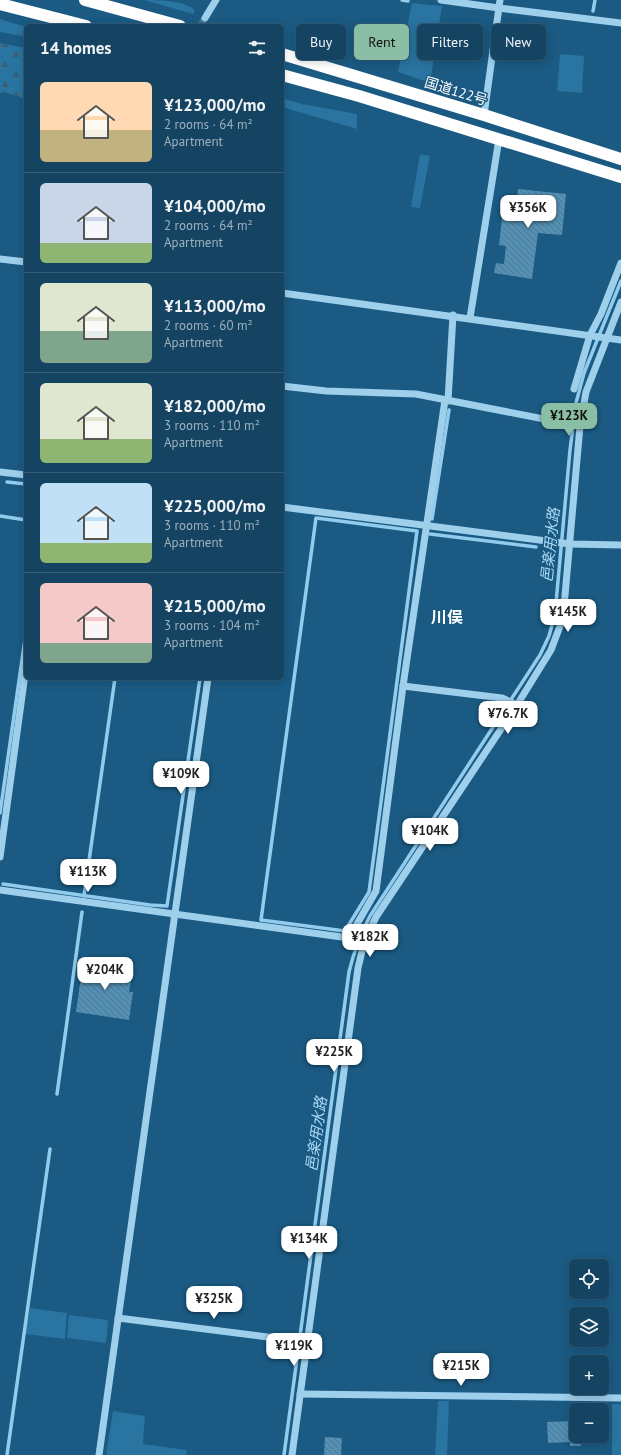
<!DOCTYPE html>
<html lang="en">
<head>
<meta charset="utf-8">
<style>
  :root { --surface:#144462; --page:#1d4b68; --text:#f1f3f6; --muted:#9db0be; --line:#335c77; --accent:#8abfa5 }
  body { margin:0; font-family:"PT Sans","Noto Sans JP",sans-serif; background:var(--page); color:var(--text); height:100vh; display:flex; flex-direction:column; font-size:15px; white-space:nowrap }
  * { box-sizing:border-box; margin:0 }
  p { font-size:13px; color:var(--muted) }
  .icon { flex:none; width:22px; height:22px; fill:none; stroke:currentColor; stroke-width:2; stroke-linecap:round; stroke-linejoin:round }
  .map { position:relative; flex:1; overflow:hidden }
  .side { position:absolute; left:24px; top:24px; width:260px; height:656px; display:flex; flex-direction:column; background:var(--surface); border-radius:6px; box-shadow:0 2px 10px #0003,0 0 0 1px var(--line) }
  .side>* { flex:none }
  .top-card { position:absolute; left:296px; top:24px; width:265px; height:36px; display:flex; gap:8px }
  .fabs { position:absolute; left:569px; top:1259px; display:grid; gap:8px }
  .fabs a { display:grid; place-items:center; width:40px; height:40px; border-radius:6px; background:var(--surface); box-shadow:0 2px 10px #0003,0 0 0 1px var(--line); font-size:20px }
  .price { position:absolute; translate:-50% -34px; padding:0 9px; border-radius:8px; background:#fff; color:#222; font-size:13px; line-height:26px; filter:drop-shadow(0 1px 2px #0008) }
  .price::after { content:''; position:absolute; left:50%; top:24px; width:12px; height:9px; margin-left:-6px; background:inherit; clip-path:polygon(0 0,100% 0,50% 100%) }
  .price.selected { background:var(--accent); color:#111 }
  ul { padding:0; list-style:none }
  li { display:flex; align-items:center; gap:12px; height:100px; padding:0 16px }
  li+li { border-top:1px solid var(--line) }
  li span { display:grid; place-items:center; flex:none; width:112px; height:80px; border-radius:6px; color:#555 }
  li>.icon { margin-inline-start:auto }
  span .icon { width:48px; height:48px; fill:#fffc; stroke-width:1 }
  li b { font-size:17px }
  h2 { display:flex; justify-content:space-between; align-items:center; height:48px; padding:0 16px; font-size:17px }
  .chip { padding:0 14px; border-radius:6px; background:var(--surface); box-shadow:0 2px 10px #0003,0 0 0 1px var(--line); font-size:14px; line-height:36px }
  .chip.selected { background:var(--accent); color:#111 }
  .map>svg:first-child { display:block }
</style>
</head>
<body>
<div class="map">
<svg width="621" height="1455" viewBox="0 0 621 1455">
  <defs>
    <pattern id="forest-firs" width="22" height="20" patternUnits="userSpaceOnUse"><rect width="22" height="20" fill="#2974a0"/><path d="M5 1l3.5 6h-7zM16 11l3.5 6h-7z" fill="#3c5e72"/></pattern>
    <pattern id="building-back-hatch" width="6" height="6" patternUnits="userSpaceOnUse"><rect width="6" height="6" fill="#5390b4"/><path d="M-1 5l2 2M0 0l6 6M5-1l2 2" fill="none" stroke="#517890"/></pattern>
  </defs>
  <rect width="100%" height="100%" fill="#1a5a83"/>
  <g fill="#2974a0">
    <path d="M144,0C157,0 187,0 195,11L193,14Z"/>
    <polygon points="412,3 442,6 430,83 398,72"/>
    <polygon points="0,19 26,27 26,37 0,32"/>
    <polygon points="560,54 584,56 582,93 557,91"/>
    <polygon points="282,98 302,104 357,114 357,129 282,107"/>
    <polygon points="420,154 430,156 420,208 411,207"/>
    <polygon points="30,1308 67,1313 65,1339 25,1334"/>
    <polygon points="69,1315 108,1320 106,1343 67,1338"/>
    <polygon points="438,1401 449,1401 447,1455 435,1455"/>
    <rect x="612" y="1404" width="9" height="51"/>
    <polygon points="113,1411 145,1416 143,1444 187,1450 186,1455 106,1455"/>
  </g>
  <polygon fill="url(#forest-firs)" points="0,43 26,48 26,99 4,92 0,93"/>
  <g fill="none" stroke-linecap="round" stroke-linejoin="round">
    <g stroke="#91cced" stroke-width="3.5">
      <polyline points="402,0 408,1"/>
      <polyline points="593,11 595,0"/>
      <polyline points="7,482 26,484"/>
      <polyline points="0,516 26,520"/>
      <polygon points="316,518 417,531 369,892 345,931 261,920"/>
      <polyline points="432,519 449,410"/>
      <polyline points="430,534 536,547"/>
      <polyline points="0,813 26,632"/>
      <polyline points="3,884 150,905 167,906 200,678"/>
      <polyline points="84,896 115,678"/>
      <polyline points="57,1094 82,912"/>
      <polyline points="7,1455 50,1149"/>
      <path d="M284,1455L349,972C354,951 360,935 370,916L540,655L549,636L555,614L570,450L576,403L584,373L621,281"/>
    </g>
  </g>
  <g fill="url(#building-back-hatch)">
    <polygon points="518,189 566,194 562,235 538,233 532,279 494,273 496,263 504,264 506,246 499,245 502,218 504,219 506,197 517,198"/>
    <polygon points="83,962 133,969 129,992 133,992 129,1020 76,1012"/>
    <polygon points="576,1421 576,1436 580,1436 581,1446 570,1446 570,1442 548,1443 547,1422"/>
    <polygon points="325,1437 342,1438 341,1455 324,1455"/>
  </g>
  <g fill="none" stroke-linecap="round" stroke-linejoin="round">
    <polyline stroke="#3c7396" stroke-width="7" stroke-dasharray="7 3.5" stroke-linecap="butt" points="200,26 205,18"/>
    <g stroke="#9ecfeb" stroke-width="7">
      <polyline points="441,0 499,8 621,23"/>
      <polyline points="205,18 216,0"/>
      <polyline points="484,115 500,0"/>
      <polyline points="0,259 26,262"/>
      <polyline points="282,293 621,340"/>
      <polyline points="470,318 499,139"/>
      <polyline points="282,386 326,391 416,394 580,426"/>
      <polyline points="574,389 590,335 601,314 621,263"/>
      <polyline points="448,401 453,315"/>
      <polyline points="0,472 26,475"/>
      <polyline points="282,507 570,544 621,545"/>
      <polyline points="403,686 502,698 517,705"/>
      <polyline points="0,857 26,667"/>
      <polyline points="0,890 349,938 364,943"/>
      <polyline points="349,938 376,891 403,686 445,400"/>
      <polyline points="118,1318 307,1342"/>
      <polyline points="300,1394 621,1398"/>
      <polyline points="99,1455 208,678"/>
      <polyline points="292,1455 358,968 364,943 376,917 517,705 551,650 563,618 580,426 586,392 621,302"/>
    </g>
    <g stroke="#fff" stroke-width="12">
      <polyline points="85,0 180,26"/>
      <polyline points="0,4 86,26"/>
      <polyline points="282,54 484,115 621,159"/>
      <polyline points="282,75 359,96 621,177"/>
    </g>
  </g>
  <g text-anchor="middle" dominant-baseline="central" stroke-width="3" stroke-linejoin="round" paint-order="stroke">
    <g font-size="14" fill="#fff" stroke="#1a5a83">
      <text transform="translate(456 91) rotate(17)">国道122号</text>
    </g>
    <g font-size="15" font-style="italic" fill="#aad8f3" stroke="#1a5a83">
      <text transform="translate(550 545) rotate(-84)">邑楽用水路</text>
      <text transform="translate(316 1134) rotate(-82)">邑楽用水路</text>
    </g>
    <g font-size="16" font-weight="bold" fill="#fff" stroke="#1a5a83">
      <text x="447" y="617">川俣</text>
    </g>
  </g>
</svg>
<div class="fabs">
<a><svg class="icon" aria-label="locate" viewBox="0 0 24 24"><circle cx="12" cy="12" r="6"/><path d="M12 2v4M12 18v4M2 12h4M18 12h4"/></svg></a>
<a><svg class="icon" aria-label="layers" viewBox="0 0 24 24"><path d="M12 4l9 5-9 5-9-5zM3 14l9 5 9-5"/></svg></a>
<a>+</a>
<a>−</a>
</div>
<b class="price" style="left:528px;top:229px">¥356K</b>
<b class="price selected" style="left:569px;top:437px">¥123K</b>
<b class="price" style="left:568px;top:633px">¥145K</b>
<b class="price" style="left:508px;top:735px">¥76.7K</b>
<b class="price" style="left:181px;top:795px">¥109K</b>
<b class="price" style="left:430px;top:852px">¥104K</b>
<b class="price" style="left:88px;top:893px">¥113K</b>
<b class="price" style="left:370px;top:958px">¥182K</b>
<b class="price" style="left:105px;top:991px">¥204K</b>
<b class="price" style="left:334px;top:1073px">¥225K</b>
<b class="price" style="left:309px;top:1260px">¥134K</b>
<b class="price" style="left:214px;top:1320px">¥325K</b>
<b class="price" style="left:294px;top:1367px">¥119K</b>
<b class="price" style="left:461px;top:1387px">¥215K</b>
<div class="top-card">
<a class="chip">Buy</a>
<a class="chip selected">Rent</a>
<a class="chip">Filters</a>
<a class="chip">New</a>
</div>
<section class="side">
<h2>14 homes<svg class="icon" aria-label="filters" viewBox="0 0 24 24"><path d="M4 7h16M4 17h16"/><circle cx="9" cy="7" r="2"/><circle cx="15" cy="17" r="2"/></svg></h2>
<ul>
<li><span style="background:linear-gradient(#ffd9b3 60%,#c2b280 0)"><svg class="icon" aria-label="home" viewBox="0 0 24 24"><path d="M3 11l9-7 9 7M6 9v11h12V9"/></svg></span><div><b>¥123,000/mo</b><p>2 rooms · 64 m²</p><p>Apartment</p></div></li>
<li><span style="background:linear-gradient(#c9d6e8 75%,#8fb573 0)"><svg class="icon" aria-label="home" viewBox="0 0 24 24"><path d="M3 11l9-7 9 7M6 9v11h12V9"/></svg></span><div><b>¥104,000/mo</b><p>2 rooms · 64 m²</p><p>Apartment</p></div></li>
<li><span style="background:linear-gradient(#dfe7d0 60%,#7fa58c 0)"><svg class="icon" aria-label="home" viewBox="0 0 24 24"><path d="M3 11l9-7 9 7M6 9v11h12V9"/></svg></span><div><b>¥113,000/mo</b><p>2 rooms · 60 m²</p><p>Apartment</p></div></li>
<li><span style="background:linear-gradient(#dfe7d0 70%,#8fb573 0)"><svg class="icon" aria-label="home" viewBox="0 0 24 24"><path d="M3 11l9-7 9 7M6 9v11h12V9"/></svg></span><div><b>¥182,000/mo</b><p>3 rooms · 110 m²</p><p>Apartment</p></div></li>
<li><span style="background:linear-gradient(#bfe0f5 75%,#8fb573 0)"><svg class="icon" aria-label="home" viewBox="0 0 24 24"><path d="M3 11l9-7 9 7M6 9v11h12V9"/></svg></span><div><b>¥225,000/mo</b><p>3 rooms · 110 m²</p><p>Apartment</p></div></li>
<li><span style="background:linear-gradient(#f6c9c9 75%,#7fa58c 0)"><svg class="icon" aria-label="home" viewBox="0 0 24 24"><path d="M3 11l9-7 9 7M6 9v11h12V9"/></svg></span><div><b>¥215,000/mo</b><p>3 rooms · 104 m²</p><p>Apartment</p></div></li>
</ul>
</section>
</div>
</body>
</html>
